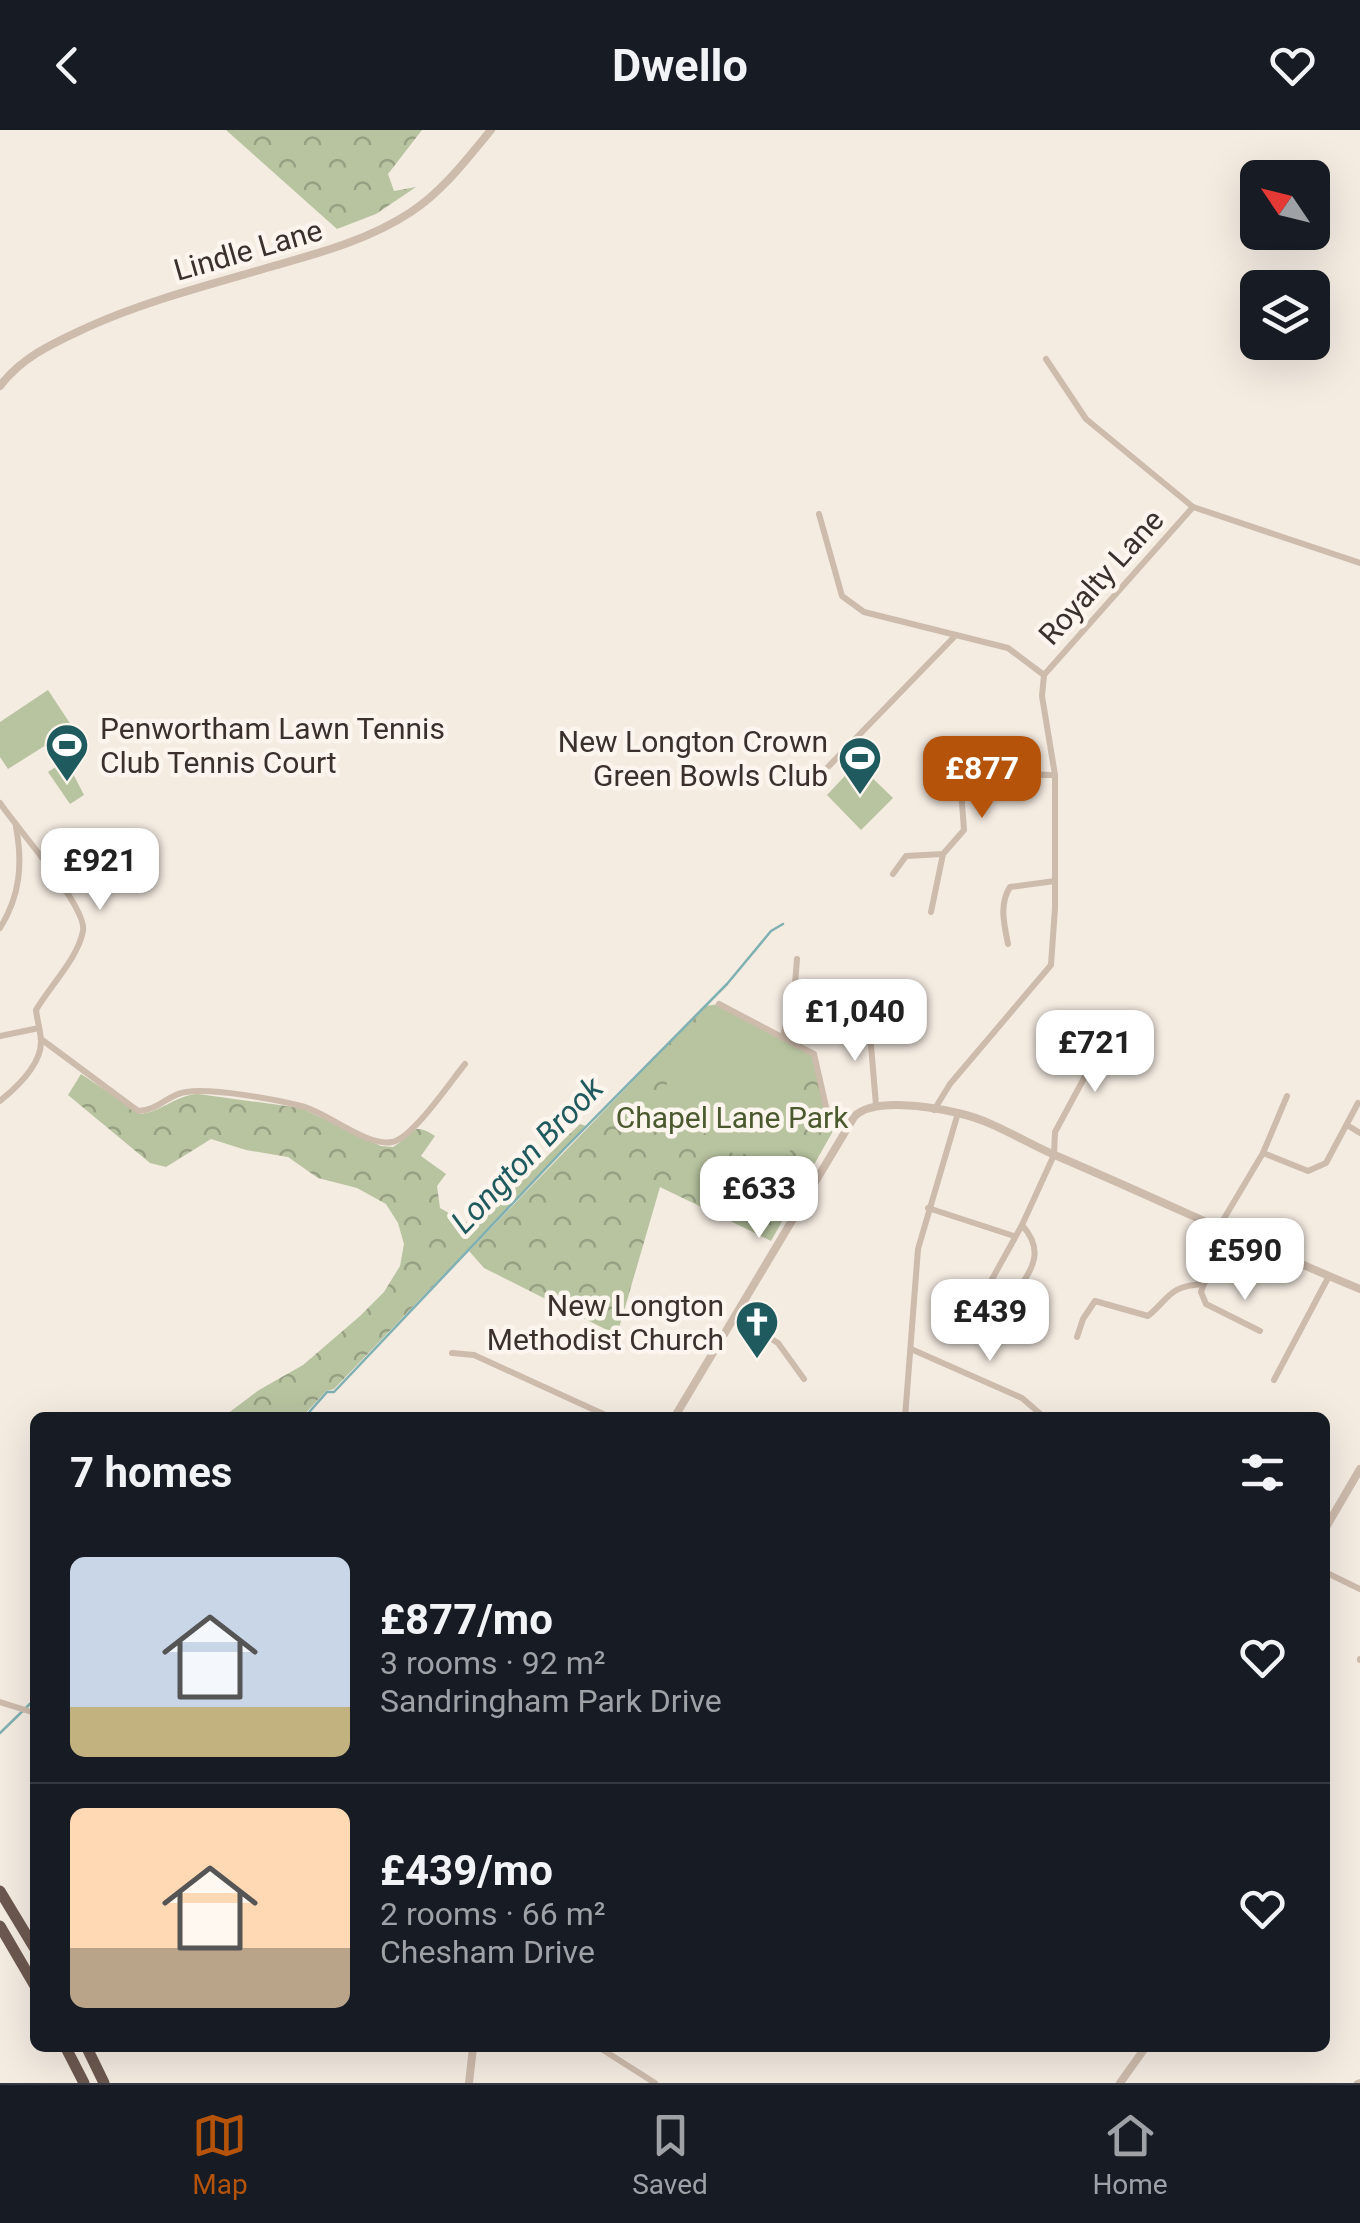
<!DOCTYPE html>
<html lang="en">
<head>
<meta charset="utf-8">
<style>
  :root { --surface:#171b24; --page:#242831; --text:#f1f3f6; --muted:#9ea1a6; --line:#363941; --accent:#b45309 }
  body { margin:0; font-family:Roboto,sans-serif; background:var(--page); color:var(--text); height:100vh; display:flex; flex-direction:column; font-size:38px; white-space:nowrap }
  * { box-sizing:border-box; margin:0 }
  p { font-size:32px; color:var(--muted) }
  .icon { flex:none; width:55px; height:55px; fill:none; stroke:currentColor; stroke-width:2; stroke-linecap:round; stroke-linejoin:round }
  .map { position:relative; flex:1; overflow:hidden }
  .panel { position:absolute; left:30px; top:1282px; width:1300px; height:640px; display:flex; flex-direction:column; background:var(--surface); border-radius:15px; box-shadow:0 10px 40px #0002 }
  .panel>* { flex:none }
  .needle { width:65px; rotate:305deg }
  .tools { position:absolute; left:1240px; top:30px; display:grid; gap:20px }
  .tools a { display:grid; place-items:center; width:90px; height:90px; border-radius:15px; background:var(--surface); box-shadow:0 10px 40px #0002; font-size:50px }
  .price { position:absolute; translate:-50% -85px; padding:0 22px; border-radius:20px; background:#fff; color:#222; font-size:32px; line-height:65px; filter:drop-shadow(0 2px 5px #0008) }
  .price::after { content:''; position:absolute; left:50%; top:60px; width:30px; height:22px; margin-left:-15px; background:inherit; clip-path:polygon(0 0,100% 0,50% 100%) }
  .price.active { background:var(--accent); color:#fff }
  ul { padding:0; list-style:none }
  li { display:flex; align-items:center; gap:30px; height:250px; padding:0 40px }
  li+li { border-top:2px solid var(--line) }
  li span { display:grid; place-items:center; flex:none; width:280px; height:200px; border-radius:15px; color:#555 }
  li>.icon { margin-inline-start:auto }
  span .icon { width:120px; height:120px; fill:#fffc; stroke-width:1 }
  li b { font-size:42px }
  h2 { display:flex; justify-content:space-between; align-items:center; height:120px; padding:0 40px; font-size:42px }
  header { display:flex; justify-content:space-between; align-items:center; height:130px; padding:0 40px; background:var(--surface); font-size:45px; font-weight:700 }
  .tabs { display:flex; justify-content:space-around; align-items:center; height:140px; border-top:2px solid var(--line); background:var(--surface); font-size:28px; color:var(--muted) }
  .tabs a { display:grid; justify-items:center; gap:5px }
  .tabs .active { color:var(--accent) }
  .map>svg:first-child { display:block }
</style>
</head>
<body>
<header><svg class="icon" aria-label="back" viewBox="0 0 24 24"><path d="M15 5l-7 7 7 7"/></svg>Dwello<svg class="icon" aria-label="heart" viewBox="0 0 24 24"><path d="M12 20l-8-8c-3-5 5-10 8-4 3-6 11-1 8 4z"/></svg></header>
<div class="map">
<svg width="1360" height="1953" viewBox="0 0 1360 1953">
  <defs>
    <pattern id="forest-crowns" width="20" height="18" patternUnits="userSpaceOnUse" patternTransform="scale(2.5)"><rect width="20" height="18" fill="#b8c4a0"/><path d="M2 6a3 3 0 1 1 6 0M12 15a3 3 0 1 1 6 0" fill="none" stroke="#97a083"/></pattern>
  </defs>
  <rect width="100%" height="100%" fill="#f4ebe1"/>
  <g fill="url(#forest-crowns)">
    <polygon points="226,0 422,0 388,44 394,61 416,57 376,84 337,99"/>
    <polygon points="719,874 814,924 833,1001 771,1111 660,1057 617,1205 484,1138 469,1121 705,876"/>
    <path d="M81,944L141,984C163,981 176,965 198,964L301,978L381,1016L393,1017C414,1005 410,990 435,1006L421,1026L446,1044L437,1056L440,1078L464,1092L479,1093L580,994L586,996L334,1259L326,1261L302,1287H223L259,1260L303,1235L360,1186L384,1162L400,1136L404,1114L398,1093L386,1074L357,1058L318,1048L288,1027L246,1020L211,1009L166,1037L150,1033L68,965Z"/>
  </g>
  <g fill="#b8c4a0">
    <polygon points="48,560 73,598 8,639 0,627 0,592"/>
    <polygon points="66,630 84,665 70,674 48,642"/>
    <polygon points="857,633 893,668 861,700 827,665"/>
    <polygon points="719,874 797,914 800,1010 784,1028 732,1023 664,974 669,937"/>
    <polygon points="705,1019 726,1042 731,1043 728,1057 717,1056 716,1049 694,1038 698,1021"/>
  </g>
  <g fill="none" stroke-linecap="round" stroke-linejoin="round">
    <g stroke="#7fb0b2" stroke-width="2.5">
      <polyline points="304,1288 327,1262 334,1262 565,1018 727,854 771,801 783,794"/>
      <polyline points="0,1603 35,1569"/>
    </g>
    <g stroke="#cdbbac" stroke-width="6">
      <polyline points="1046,229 1086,289 1193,377 1360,433"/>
      <polyline points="819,384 842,466 864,482 1008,518 1044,545"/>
      <polyline points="828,637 956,505"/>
      <path d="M0,673C16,697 88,778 83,801C78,828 50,856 36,880C37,890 41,902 41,912C41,935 16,958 0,971"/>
      <polyline points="893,744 906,726 943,724"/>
      <path d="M931,782L943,724L964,700L961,659L981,639C1007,639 1029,646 1055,645"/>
      <path d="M0,798C20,766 23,734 16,697"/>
      <path d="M1008,814C1004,794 999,774 1010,757L1055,751"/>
      <polyline points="719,874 814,924 827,981 847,998"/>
      <polyline points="0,906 39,898"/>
      <polyline points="783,907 795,854 797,829"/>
      <path d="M41,909L138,981C160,980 168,964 186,962C212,958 275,969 301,976C327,982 366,1017 392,1012C412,1009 451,951 465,934"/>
      <polyline points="876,975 870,903 876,882 874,867 881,859 895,858"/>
      <polyline points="934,980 950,954 1051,835 1055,778 1055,645 1042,566 1044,545 1193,377"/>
      <polyline points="1347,995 1360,1003"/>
      <polyline points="1263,1023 1308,1041 1326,1033 1358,973"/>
      <polyline points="928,1078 1014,1106"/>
      <path d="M1022,1095C1047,1123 1030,1141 1013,1168L999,1172L986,1160L1022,1095L1054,1025L1055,1002L1089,939L1111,915L1124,909L1146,914"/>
      <polyline points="1219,1097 1263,1023 1287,966"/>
      <polyline points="1204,1154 1201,1162 1206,1174 1260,1201"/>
      <polyline points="735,1186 778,1213 804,1249"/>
      <path d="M1077,1207L1083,1189L1095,1171L1148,1186C1171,1167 1168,1156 1204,1154L1235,1105"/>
      <polyline points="911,1219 1022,1268 1045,1288"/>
      <polyline points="452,1223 474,1225 612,1288"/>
      <polyline points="1274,1250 1329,1146"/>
      <polyline points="905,1288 918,1119 958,983"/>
      <polyline points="1325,1442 1360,1459"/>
      <polyline points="1360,1530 1360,1529"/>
      <polyline points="0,1572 35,1583"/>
      <polyline points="600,1918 655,1953"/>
      <polyline points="1357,1953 1360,1952"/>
    </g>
    <g stroke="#cdbbac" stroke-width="8">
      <path d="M0,256C23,226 54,213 88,197C148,170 213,154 277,135C323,122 370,109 411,82C443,61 467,29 491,0"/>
      <path d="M674,1288L854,987C872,967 933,977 958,983C994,991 1024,1012 1057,1026C1158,1069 1258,1117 1360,1159"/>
      <polyline points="1325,1399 1360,1339"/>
      <polyline points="469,1953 473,1918"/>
      <polyline points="1120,1953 1145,1918"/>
    </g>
    <g stroke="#6c584f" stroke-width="11">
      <polyline points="0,1761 35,1819"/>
      <polyline points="0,1796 35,1856"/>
      <polyline points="66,1918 84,1953"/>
      <polyline points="87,1918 104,1953"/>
    </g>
  </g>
  <defs>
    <g id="stadium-pin" transform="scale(2.25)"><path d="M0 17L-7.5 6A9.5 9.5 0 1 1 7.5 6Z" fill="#1f5a5e" stroke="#fbf5ee"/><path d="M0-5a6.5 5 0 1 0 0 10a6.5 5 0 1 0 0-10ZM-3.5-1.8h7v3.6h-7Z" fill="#fff"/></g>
    <g id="church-pin" transform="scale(2.25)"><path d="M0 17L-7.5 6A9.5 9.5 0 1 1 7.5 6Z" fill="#1f5a5e" stroke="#fbf5ee"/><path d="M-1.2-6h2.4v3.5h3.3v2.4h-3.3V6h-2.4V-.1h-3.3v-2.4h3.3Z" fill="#fff"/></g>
  </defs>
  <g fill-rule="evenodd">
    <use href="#stadium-pin" x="67" y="615"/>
    <use href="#stadium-pin" x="860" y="628"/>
    <use href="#church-pin" x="757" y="1192"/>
  </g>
  <g text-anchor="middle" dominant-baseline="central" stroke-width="9" stroke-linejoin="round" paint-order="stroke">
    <g font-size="30" fill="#3b302b" stroke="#fbf5ee">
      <text transform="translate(248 120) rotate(-16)">Lindle Lane</text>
      <text transform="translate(1101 447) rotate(-48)">Royalty Lane</text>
    </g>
    <g font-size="30" fill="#3b302b" stroke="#fbf5ee" text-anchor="end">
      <text x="100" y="598" text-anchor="start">Penwortham Lawn Tennis<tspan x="100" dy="34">Club Tennis Court</tspan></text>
      <text x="828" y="611">New Longton Crown<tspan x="828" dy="34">Green Bowls Club</tspan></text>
      <text x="724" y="1175">New Longton<tspan x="724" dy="34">Methodist Church</tspan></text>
    </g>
    <g font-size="30" fill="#4a5a2e" stroke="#fbf5ee">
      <text x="732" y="987">Chapel Lane Park</text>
    </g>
    <g font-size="32" font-style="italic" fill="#1f5a5e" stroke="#fbf5ee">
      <text transform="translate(527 1025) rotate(-46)">Longton Brook</text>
    </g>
  </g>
</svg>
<div class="tools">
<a><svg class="needle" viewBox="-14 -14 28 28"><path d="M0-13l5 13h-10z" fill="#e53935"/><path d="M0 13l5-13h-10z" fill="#9ea1a6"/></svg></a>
<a><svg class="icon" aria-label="layers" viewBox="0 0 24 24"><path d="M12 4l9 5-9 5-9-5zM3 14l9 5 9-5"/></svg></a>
</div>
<b class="price active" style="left:982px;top:691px">£877</b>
<b class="price" style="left:100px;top:783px">£921</b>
<b class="price" style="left:855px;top:934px">£1,040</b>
<b class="price" style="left:1095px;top:965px">£721</b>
<b class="price" style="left:759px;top:1111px">£633</b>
<b class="price" style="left:1245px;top:1173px">£590</b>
<b class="price" style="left:990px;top:1234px">£439</b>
<section class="panel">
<h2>7 homes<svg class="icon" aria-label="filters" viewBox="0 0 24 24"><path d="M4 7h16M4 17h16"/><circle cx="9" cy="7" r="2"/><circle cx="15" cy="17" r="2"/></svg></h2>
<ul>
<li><span style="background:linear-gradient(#c9d6e8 75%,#c2b280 0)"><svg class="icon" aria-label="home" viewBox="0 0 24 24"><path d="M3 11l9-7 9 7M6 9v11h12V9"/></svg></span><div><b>£877/mo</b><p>3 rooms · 92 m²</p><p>Sandringham Park Drive</p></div><svg class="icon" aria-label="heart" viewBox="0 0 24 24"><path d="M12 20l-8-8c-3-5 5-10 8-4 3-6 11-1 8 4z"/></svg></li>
<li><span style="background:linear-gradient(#ffd9b3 70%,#b9a48a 0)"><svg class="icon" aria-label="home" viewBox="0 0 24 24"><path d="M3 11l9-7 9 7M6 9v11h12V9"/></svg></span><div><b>£439/mo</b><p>2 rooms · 66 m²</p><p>Chesham Drive</p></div><svg class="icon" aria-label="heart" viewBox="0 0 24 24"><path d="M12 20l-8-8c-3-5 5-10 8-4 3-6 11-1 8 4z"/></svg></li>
</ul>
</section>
</div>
<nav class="tabs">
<a class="active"><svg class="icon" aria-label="map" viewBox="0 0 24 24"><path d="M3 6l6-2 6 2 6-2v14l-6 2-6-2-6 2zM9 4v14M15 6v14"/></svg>Map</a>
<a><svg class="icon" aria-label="saved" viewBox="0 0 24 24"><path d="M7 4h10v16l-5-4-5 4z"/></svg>Saved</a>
<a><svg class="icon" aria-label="home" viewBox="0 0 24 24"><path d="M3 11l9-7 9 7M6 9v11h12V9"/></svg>Home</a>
</nav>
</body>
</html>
